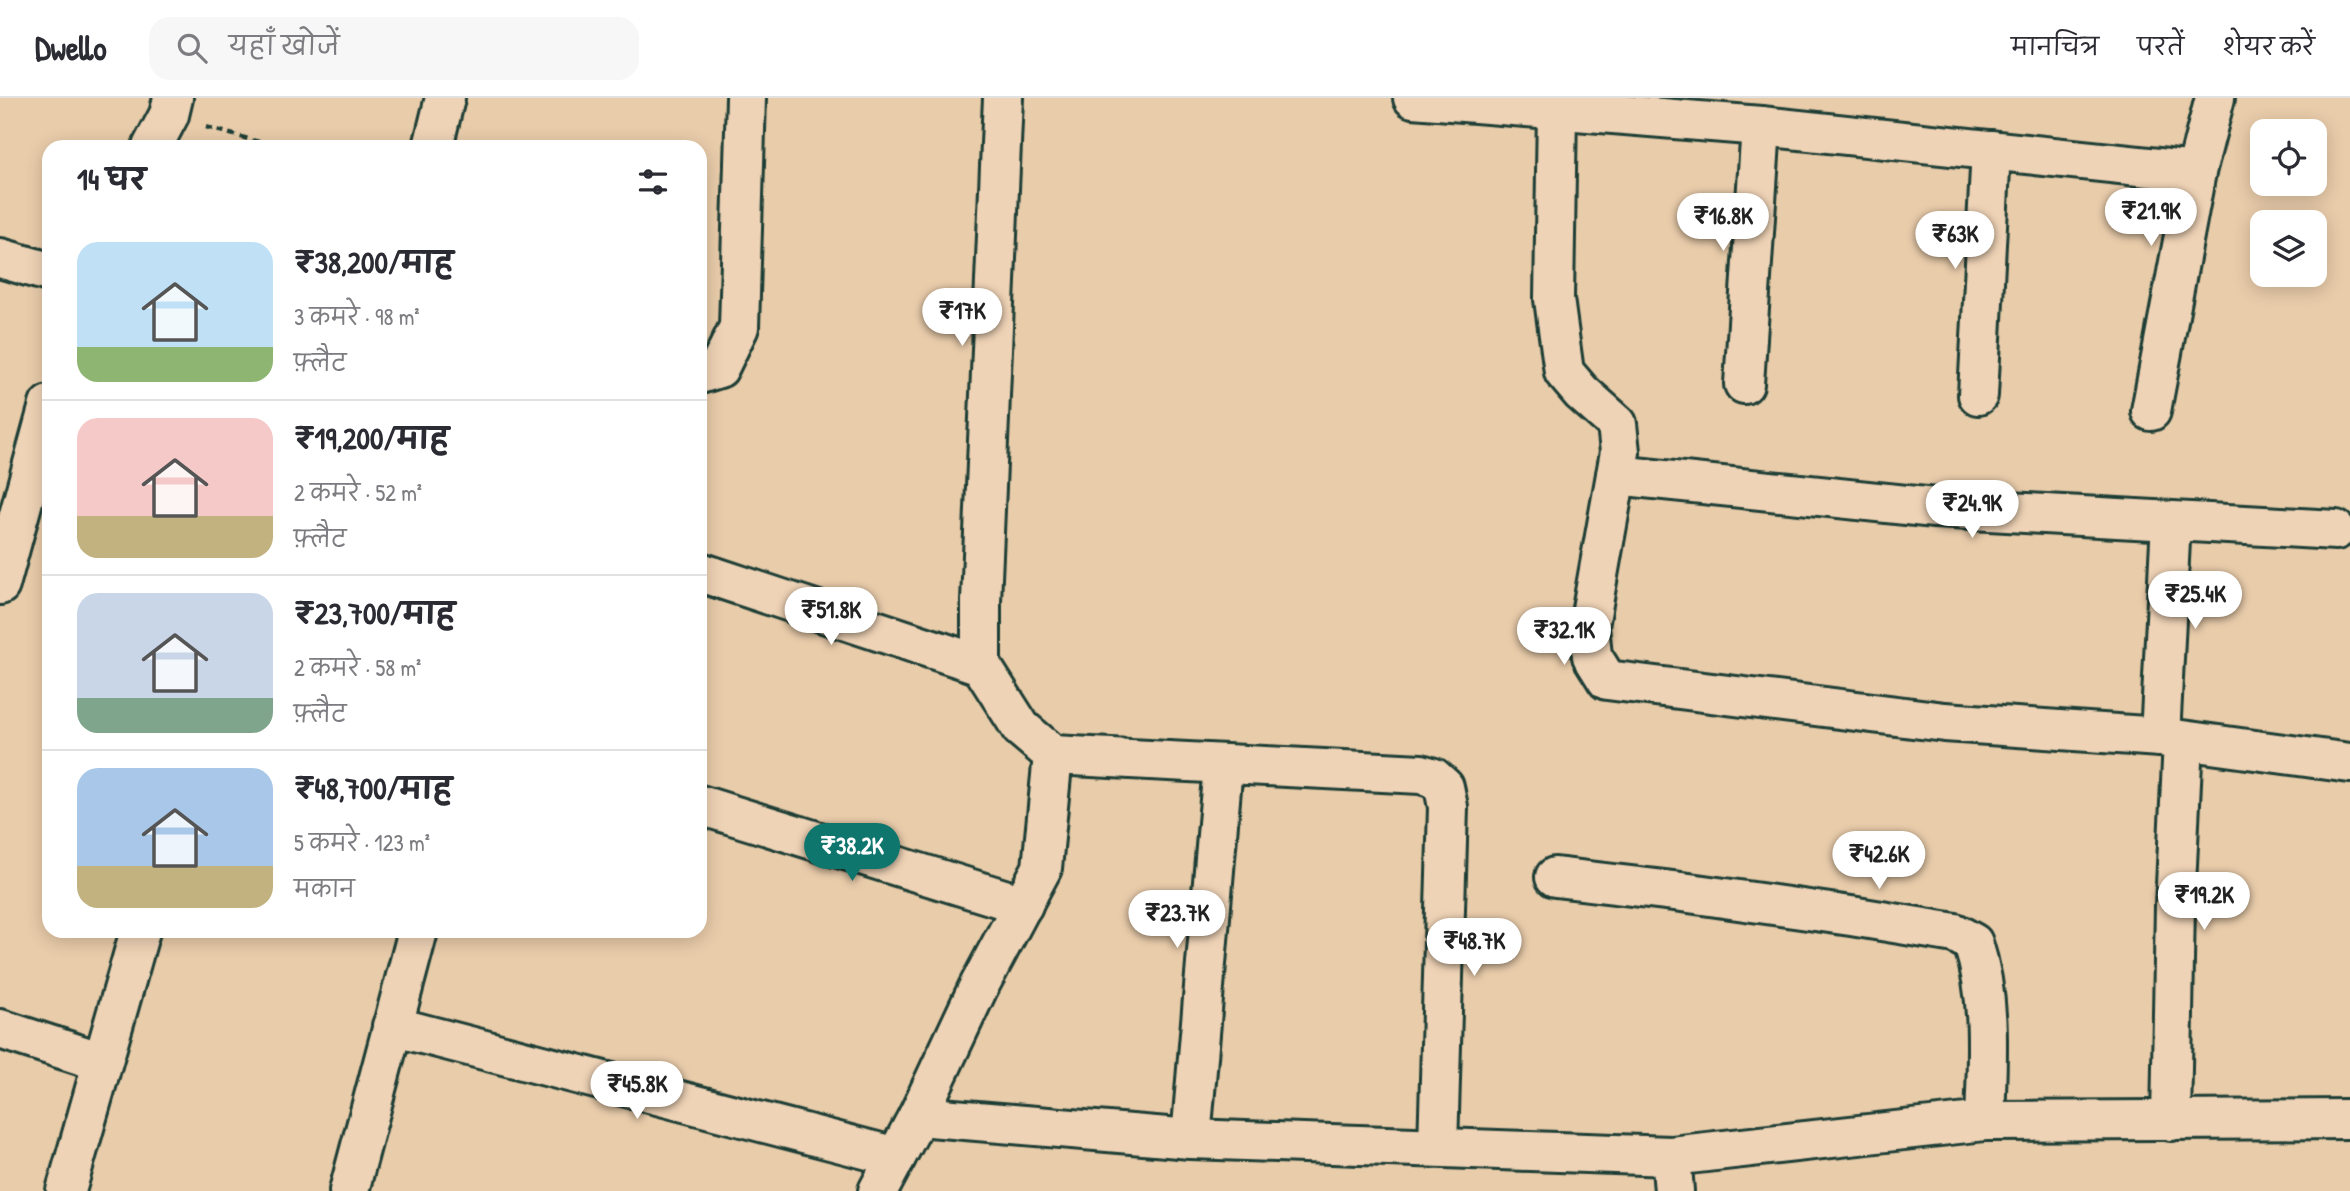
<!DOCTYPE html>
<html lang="hi">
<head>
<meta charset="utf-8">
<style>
  :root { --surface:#fff; --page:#f7f7f7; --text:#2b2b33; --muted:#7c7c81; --line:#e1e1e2; --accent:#0f766e }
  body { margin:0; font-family:"Patrick Hand","Playpen Sans Deva",sans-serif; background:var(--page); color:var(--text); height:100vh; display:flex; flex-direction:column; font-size:26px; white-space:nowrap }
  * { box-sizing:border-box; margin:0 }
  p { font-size:23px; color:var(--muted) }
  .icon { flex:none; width:38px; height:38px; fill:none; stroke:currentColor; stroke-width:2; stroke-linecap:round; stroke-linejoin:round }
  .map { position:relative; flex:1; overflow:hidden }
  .details { position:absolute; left:42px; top:42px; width:665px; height:798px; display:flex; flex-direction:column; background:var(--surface); border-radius:21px; box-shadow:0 4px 18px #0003 }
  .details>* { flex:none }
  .controls { position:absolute; left:2250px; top:21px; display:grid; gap:14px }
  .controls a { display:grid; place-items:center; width:77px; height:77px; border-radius:14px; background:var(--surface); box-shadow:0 4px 18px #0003; font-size:35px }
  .price { position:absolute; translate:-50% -60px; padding:0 16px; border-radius:24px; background:#fff; color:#222; font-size:23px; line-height:46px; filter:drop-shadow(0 2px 4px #0008) }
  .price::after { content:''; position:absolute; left:50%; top:42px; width:21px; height:16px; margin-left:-10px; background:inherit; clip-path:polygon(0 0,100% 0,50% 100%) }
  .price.on { background:var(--accent); color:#fff }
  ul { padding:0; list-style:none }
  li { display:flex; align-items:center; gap:21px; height:175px; padding:0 35px }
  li+li { border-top:2px solid var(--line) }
  li span { display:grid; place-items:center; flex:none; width:196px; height:140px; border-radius:21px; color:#555 }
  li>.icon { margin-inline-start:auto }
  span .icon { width:84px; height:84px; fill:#fffc; stroke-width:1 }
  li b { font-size:30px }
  h2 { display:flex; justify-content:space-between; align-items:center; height:84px; padding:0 35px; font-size:30px }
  header { display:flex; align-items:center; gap:42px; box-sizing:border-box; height:98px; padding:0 35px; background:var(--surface); border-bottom:2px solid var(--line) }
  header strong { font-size:33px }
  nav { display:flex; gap:38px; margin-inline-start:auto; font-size:24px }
  .search { width:490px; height:63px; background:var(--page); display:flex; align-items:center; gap:18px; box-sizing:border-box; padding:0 24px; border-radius:21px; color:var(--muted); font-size:26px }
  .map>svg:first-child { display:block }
</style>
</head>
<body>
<header>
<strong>Dwello</strong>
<div class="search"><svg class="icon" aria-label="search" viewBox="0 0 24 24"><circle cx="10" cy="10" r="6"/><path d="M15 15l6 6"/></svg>यहाँ खोजें</div>
<nav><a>मानचित्र</a><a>परतें</a><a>शेयर करें</a></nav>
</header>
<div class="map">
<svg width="2350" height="1093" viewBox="0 0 2350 1093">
  <rect width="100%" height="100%" fill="#e9ccaa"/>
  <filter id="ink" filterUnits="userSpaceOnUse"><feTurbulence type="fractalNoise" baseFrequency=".0143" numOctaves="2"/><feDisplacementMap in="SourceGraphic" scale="14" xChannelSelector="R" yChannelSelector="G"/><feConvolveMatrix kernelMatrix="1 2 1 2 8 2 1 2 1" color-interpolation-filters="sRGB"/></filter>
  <g filter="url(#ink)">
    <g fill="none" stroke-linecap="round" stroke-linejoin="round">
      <g stroke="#1f3d34" stroke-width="44">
        <g id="minor">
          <polyline points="1413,0 1761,28 2196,74"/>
          <polyline points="1557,11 1554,201 1564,274 1581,294 1617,326 1620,354 1589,528 1592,558 1607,582 1945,624 2160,639 2350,665"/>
          <polyline points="152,49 169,17 173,0"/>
          <polyline points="433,49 445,0"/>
          <polyline points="0,160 49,174"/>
          <polyline points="700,276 719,270 739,229 746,0"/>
          <polyline points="1744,286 1761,28"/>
          <polyline points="1978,297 1991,52"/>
          <polyline points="2151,313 2196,74 2215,0"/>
          <polyline points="1616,377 1935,410 2336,432"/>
          <polyline points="700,474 981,567"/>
          <polyline points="0,487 49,307"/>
          <polyline points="2160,639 2171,423"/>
          <polyline points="1053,657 1421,676 1434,680 1444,689 1448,709 1438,1049"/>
          <polyline points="700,707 1023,807"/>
          <path d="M1555,779L1682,794L1851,818L1955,835L1973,845C1992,903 1987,963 1985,1023"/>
          <polyline points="392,928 896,1059"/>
          <polyline points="0,931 102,964"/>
          <polyline points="918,1018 1191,1041 1671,1058 1985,1023 2350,1021"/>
          <polyline points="2171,1023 2175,808 2183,643"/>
          <polyline points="1191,1041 1223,667"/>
          <polyline points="1671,1058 1674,1093"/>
          <polyline points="66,1093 140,833"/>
          <polyline points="349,1093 418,833"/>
          <polyline points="878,1093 918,1018 978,890 1042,770 1053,657 1021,630 981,567 981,503 1003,0"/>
        </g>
      </g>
      <polyline stroke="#1f3d34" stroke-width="4.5" stroke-dasharray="7 5" stroke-linecap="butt" points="206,29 266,46 362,49"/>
      <use href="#minor" stroke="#efd3b6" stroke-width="38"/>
    </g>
  </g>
</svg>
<div class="controls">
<a><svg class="icon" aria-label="locate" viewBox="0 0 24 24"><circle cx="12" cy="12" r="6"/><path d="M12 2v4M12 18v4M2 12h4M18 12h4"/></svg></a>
<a><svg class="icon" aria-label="layers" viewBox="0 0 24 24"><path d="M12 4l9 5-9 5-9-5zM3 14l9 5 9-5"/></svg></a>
</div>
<b class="price" style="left:2151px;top:150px">₹21.9K</b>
<b class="price" style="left:1723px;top:155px">₹16.8K</b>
<b class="price" style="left:1955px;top:173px">₹63K</b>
<b class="price" style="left:962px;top:250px">₹17K</b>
<b class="price" style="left:1972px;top:442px">₹24.9K</b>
<b class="price" style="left:2195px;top:533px">₹25.4K</b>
<b class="price" style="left:831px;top:549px">₹51.8K</b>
<b class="price" style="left:1564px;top:569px">₹32.1K</b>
<b class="price on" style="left:852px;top:785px">₹38.2K</b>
<b class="price" style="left:1879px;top:793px">₹42.6K</b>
<b class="price" style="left:2204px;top:834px">₹19.2K</b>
<b class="price" style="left:1177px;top:852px">₹23.7K</b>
<b class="price" style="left:1474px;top:880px">₹48.7K</b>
<b class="price" style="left:637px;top:1023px">₹45.8K</b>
<section class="details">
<h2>14 घर<svg class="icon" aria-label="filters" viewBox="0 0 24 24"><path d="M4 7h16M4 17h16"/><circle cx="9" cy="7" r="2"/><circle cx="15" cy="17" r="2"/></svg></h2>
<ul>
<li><span style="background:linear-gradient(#bfe0f5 75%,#8fb573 0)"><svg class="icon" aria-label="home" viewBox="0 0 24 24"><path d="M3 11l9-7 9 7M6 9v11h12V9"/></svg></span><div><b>₹38,200/माह</b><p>3 कमरे · 98 m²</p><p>फ़्लैट</p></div></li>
<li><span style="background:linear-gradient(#f6c9c9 70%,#c2b280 0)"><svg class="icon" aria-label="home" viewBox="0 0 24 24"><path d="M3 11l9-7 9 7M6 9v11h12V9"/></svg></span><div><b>₹19,200/माह</b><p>2 कमरे · 52 m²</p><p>फ़्लैट</p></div></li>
<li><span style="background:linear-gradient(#c9d6e8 75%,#7fa58c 0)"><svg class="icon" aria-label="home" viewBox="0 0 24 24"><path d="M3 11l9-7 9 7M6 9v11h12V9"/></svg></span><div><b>₹23,700/माह</b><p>2 कमरे · 58 m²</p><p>फ़्लैट</p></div></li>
<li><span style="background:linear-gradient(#a9c7e8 70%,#c2b280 0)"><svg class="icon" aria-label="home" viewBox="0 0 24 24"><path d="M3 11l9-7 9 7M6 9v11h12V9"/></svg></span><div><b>₹48,700/माह</b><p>5 कमरे · 123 m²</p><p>मकान</p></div></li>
</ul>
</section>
</div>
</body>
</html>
